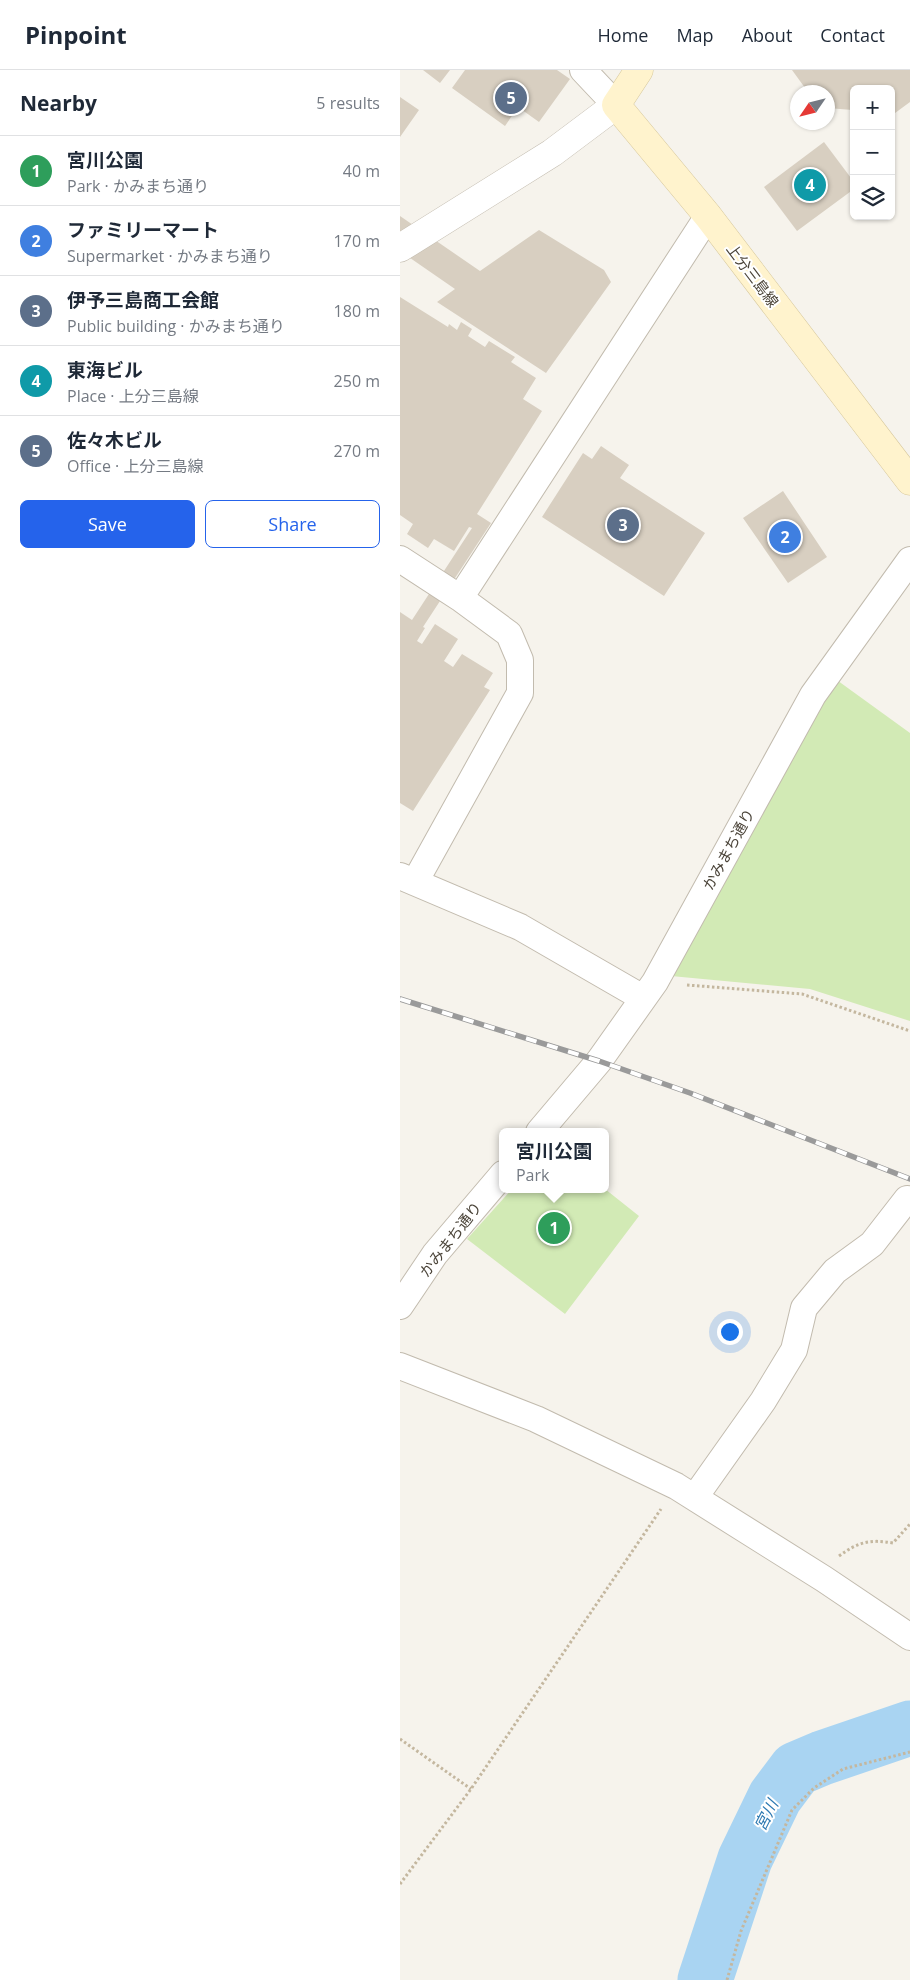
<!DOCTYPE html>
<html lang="en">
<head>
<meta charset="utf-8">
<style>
  :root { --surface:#fff; --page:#f2f2f3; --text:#1f2937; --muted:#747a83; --line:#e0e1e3; --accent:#2563eb }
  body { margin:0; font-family:"Open Sans","Noto Sans JP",sans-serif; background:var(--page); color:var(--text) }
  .controls { position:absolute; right:15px; top:15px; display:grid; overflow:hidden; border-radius:8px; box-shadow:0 1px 4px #0004 }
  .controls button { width:45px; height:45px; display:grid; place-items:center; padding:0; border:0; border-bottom:1px solid var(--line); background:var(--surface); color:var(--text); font:25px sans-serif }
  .compass { position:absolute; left:390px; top:15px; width:45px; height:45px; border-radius:50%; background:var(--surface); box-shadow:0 1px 4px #0004; rotate:235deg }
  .you { position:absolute; left:329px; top:1261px; width:18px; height:18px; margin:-12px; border:4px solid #fff; border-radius:50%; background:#1a73e8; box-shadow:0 0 0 8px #1a73e833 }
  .badge { display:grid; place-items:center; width:32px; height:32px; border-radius:50%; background:var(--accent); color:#fff; font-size:16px; font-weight:700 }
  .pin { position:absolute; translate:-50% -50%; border:2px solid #fff; box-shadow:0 1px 5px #0006 }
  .popup { position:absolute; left:99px; top:1058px; width:110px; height:65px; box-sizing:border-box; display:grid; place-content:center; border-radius:8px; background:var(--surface); filter:drop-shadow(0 1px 4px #0005); font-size:16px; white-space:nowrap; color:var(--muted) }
  .popup b { font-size:19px; color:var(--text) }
  .popup::after { content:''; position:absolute; left:50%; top:100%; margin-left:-10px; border:10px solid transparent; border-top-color:var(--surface) }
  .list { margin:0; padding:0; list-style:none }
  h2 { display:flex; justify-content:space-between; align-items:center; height:65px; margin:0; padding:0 20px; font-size:21px }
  h2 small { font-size:16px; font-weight:400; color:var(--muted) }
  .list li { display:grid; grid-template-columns:32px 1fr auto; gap:15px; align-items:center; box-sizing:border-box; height:70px; padding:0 20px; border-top:1px solid var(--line) }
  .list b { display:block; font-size:19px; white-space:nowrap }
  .list p { margin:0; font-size:16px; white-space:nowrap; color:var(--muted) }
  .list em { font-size:16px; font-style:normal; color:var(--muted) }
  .actions { display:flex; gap:10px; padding:15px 20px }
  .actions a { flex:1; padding:11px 0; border:1px solid var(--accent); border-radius:8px; text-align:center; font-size:18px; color:var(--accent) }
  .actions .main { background:var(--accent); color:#fff }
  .icon { flex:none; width:28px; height:28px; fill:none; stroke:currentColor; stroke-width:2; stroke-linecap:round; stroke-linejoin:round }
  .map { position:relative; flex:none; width:510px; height:1910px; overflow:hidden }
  header { display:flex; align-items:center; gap:30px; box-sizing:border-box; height:70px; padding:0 25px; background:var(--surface); border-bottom:1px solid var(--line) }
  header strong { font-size:24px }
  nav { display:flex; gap:28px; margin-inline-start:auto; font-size:18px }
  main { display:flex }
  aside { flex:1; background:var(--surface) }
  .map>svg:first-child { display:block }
  .green { fill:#d2eab5 }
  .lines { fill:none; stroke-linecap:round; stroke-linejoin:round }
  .river { stroke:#a9d4f2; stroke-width:55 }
  .building { fill:#d8cfc1 }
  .minor-casing { stroke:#c2bbae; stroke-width:28 }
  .tertiary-casing { stroke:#c2bbae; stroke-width:29 }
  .secondary-casing { stroke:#d6c79b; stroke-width:29 }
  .path { stroke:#c4b79f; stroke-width:3; stroke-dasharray:2.5 2.5; stroke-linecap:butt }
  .minor { stroke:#fff; stroke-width:26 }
  .tertiary { stroke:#fff; stroke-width:28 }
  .secondary { stroke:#fff3cd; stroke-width:28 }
  .rail-casing { stroke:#9a9a9a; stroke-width:5.5 }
  .rail { stroke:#fff; stroke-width:4; stroke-dasharray:11; stroke-linecap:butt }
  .labels { text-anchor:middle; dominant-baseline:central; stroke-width:4; stroke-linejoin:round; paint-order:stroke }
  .street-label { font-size:15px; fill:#4b4439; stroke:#fff }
  .water-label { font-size:16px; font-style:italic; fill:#2e7ab2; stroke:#fff }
</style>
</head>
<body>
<header>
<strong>Pinpoint</strong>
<nav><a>Home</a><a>Map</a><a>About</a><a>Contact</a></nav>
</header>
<main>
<aside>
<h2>Nearby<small>5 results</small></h2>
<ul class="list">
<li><span class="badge" style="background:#2e9e5b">1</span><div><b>宮川公園</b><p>Park · かみまち通り</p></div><em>40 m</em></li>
<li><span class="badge" style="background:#3f7fe0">2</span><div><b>ファミリーマート</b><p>Supermarket · かみまち通り</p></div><em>170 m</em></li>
<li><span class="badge" style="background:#5c6f8a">3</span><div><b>伊予三島商工会館</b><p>Public building · かみまち通り</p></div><em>180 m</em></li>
<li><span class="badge" style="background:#0f9aa8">4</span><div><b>東海ビル</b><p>Place · 上分三島線</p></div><em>250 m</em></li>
<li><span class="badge" style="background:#5c6f8a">5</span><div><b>佐々木ビル</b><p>Office · 上分三島線</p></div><em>270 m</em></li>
</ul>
<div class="actions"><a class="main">Save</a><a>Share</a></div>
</aside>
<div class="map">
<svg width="510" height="1910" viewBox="0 0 510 1910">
  <rect width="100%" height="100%" fill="#f6f3ec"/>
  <!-- green -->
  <path class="green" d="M434,608L510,663V951L410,919L271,906Z
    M112,1119H205L239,1146L165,1244L67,1169Z"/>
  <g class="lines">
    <!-- river -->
    <path class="river" d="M305,1910L345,1789L375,1727L396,1699L422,1688L510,1658"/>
  </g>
  <!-- building -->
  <path class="building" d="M23,0H50L40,13Z
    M65,0H157L170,9L139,52L118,37L105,56L52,18Z
    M392,0H510V32L491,46V19H454V43L452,40L428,38V22H408Z
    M0,27L19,40L0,67Z
    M424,72L454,112V119L397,161L364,117Z
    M0,146L80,201L139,160L204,200L211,212L146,303L37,232L55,219L0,181Z
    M0,227L48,257L49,254L57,260L61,252L72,259L68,266L85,277L89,271L115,287L111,292L136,308L123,329L142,341L77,444L91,453L23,557L25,558L17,571L22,574L35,554L58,569L44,591L53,597L62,584L93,603L84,617L90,620L13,741L0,733V542L12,550L72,458L69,457L54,481L34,469L28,478L7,464L13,454L0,445Z
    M201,376L229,395L220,408L305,463L264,526L142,447L183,383L192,389Z
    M383,421L427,487L388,513L343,448Z"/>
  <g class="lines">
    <!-- minor casing -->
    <g class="minor-casing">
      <path id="minor" d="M183,0L216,35
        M0,489L60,528L109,564L120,590V623L15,812
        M60,528L308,146
        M0,806L120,857L243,928
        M139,1062L199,991L255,912L413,625L510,490
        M0,1236L35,1184L103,1104
        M0,1296L136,1349L276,1416L424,1509L510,1567
        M295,1427L363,1331L394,1280L404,1238L435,1201L472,1174L507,1129L510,1131"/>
    </g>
    <!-- tertiary casing -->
    <g class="tertiary-casing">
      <path id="tertiary" d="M0,178L152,83L216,35"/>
    </g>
    <!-- secondary casing -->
    <g class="secondary-casing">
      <path id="secondary" d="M239,0L216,35L308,146L510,411"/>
    </g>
    <!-- path -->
    <path class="path" d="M287,915L402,924L510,961
      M439,1486C458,1472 470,1469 493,1473L510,1454
      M0,1669L71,1719
      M0,1814L71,1719L261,1439
      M327,1910L341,1861L392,1740L414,1718L443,1699L510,1682"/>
    <!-- minor -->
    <use href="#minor" class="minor"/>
    <!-- tertiary -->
    <use href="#tertiary" class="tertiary"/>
    <!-- secondary -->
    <use href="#secondary" class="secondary"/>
    <!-- rail casing -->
    <g class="rail-casing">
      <path id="rail" d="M0,929L199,991L290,1023L510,1109"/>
    </g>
    <!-- rail -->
    <use href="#rail" class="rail"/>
  </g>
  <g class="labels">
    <!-- street labels -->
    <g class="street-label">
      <text transform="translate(353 205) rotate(53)">上分三島線</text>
      <text transform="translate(328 779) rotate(-61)">かみまち通り</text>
      <text transform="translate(50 1169) rotate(-52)">かみまち通り</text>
    </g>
    <!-- water labels -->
    <g class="water-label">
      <text transform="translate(366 1745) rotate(-63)">宮川</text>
    </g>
  </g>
</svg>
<div class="controls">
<button>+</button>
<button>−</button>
<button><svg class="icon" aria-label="layers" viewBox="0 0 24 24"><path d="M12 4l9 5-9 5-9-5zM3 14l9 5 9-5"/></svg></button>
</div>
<svg class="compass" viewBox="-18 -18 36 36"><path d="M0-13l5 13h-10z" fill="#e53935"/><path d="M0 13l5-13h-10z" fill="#747a83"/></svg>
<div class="you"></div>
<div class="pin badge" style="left:154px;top:1158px;background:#2e9e5b">1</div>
<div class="popup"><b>宮川公園</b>Park</div>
<div class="pin badge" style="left:385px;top:467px;background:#3f7fe0">2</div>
<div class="pin badge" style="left:223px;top:455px;background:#5c6f8a">3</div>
<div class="pin badge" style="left:410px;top:115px;background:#0f9aa8">4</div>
<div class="pin badge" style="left:111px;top:28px;background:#5c6f8a">5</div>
</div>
</main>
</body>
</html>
